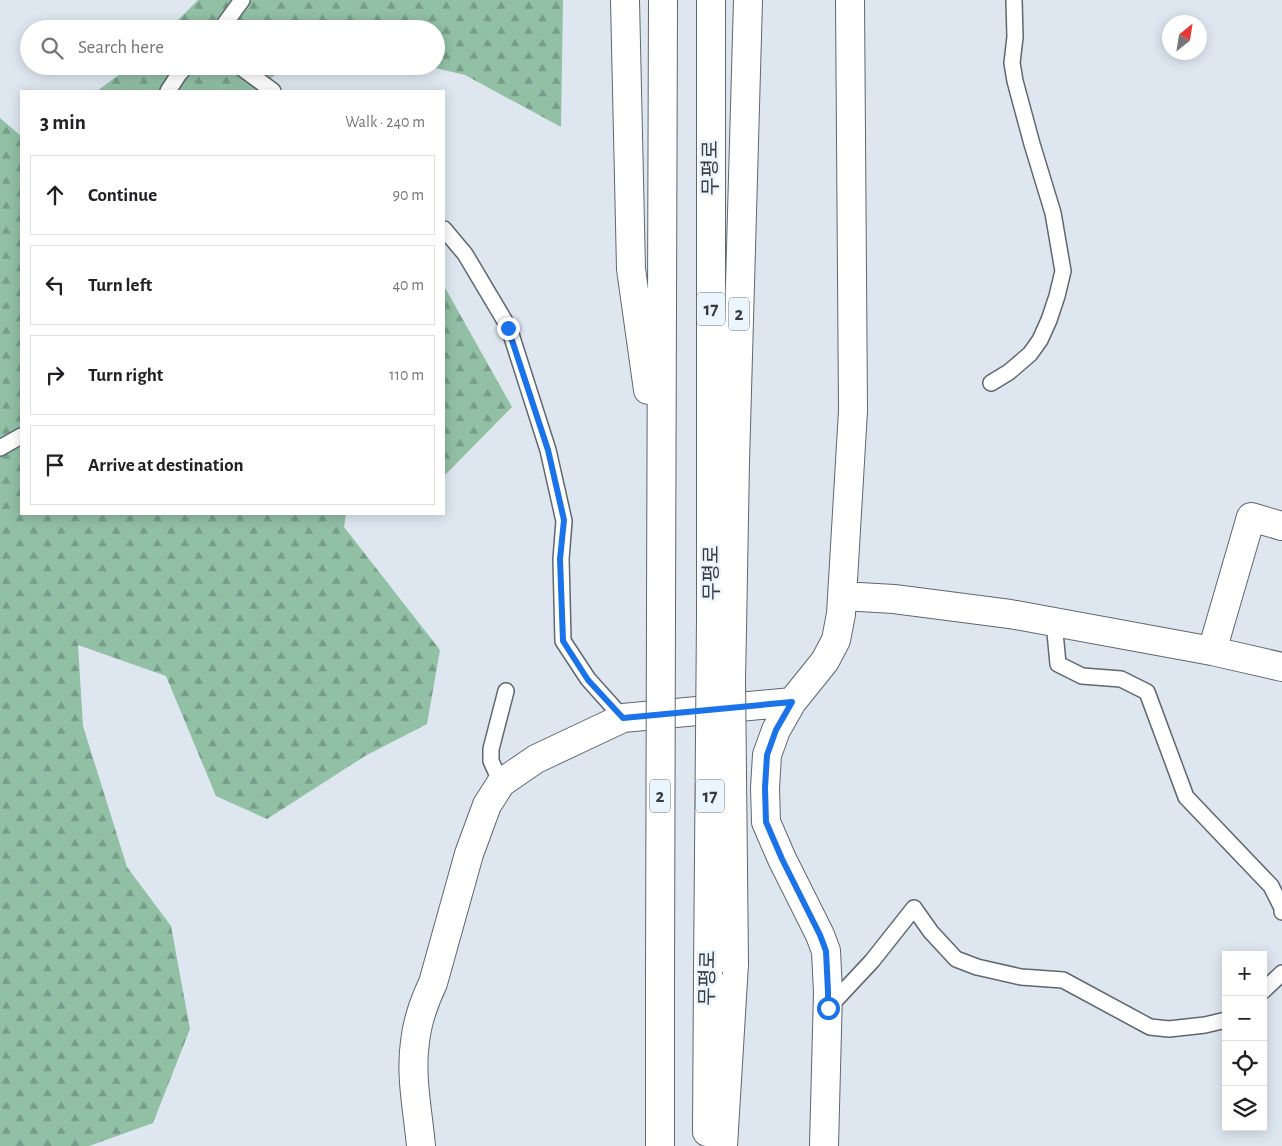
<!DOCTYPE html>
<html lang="en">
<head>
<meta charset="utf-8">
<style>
  :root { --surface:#fff; --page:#f6f6f6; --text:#202124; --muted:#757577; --line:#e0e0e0 }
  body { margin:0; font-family:"Alegreya Sans","Noto Sans KR",sans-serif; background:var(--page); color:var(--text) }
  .controls { position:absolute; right:15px; bottom:15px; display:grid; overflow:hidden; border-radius:0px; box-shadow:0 2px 12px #0003 }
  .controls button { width:45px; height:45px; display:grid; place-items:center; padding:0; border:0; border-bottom:1px solid var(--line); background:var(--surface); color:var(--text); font:25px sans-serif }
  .compass { position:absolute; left:1162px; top:15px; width:45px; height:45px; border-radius:50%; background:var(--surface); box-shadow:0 2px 12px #0003; rotate:30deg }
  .stop { position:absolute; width:15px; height:15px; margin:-11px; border:4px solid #1a73e8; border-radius:50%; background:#fff }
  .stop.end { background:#1a73e8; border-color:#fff; box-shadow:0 1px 5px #0008 }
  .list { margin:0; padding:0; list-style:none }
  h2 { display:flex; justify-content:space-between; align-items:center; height:65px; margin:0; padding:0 20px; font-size:21px }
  h2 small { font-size:16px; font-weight:400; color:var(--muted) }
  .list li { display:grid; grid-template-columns:32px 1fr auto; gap:15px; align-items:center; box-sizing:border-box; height:80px; margin:0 10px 10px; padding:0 10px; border:1px solid var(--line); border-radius:0px }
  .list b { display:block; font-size:19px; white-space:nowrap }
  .list em { font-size:16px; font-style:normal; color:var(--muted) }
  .icon { flex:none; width:28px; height:28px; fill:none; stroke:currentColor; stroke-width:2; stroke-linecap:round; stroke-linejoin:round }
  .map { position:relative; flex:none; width:1282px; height:1146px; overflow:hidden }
  .search { position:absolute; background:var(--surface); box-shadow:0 2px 12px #0003; left:20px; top:20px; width:425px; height:55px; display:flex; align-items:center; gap:12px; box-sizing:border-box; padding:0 18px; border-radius:28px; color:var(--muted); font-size:19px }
  .panel { position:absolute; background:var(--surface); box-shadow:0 2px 12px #0003; left:20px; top:90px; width:425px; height:425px; border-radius:0px }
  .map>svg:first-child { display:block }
  .forest { fill:url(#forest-firs) }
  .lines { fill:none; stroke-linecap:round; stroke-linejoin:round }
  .service-casing { stroke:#5f676f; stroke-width:18 }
  .minor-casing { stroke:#5f676f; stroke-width:30 }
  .trunk-casing { stroke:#5f676f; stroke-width:30 }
  .service { stroke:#fff; stroke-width:15 }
  .minor { stroke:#fff; stroke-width:28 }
  .trunk { stroke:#fff; stroke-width:28 }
  .trunk-bridge-casing { stroke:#5f676f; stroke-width:30; stroke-linecap:butt }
  .trunk-bridge { stroke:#fff; stroke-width:28 }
  .route { stroke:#1a73e8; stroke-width:6 }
  .labels { text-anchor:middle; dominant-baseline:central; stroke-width:5; stroke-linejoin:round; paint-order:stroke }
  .shield { fill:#ebf5fd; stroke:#6e7479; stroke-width:1 }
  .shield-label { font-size:19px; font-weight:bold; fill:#383c40 }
  .street-label { font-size:20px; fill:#383c40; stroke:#ebf5fd }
</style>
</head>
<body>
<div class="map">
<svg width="1282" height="1146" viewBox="0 0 1282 1146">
  <defs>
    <pattern id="forest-firs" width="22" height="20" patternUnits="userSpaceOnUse" patternTransform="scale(1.25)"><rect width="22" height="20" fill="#91c0a5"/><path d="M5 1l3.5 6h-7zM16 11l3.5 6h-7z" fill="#779d88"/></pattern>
  </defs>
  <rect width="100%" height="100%" fill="#dee7f0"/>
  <!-- forest -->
  <path class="forest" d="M198,0H563L561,127L465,75L427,66H436V29H169Z
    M131,66H288L258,87L262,91H97Z
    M0,118L21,136V514H346L344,527L440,650L427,724L365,756L267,819L216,796L166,676L78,645L83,726L127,867L171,926L190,1029L153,1123L89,1146H0Z
    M444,286L512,407L446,474H444Z"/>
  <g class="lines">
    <!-- service casing -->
    <g class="service-casing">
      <path id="service" d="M221,29L242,0
        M239,66L273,91
        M168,91L179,74L186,66
        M444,229L465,254L509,328L548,450L564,521L561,559L563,641L588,679L623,718
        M991,383L1009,372L1030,354L1040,340L1049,320L1057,296L1063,271L1053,213L1032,144L1015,81L1012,63L1015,37L1014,0
        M0,448L21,436
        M1054,622L1058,664L1082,676L1121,679L1147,692L1186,797L1271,886L1282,908V912
        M501,783L491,761V749L506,691
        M1263,991L1282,973
        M829,1007L872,961L914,908L931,932L956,959L977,967L1021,977L1063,980L1150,1027L1169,1029L1205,1025L1226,1020"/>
    </g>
    <!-- minor casing -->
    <g class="minor-casing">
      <path id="minor" d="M842,596L894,599L1010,614L1212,651L1282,667
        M1212,651L1251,517L1282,526
        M421,1146C418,1112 410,1076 415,1042C417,1022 424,1002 433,983L469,854L487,805L501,783L536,759L623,718L792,702
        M824,1146L828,992L826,951L820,935L782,859L766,822L765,788L767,755L776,730L792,702L825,661L836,640L841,614L853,411L850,0"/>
    </g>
    <!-- trunk casing -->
    <g class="trunk-casing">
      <path id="trunk" d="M625,0L631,269L648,390
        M711,0V618
        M661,611L663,0
        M732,629L735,462L748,0
        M707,1132L708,974
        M660,1146V981
        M723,1146L734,964"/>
    </g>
    <!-- service -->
    <use href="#service" class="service"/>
    <!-- minor -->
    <use href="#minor" class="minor"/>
    <!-- trunk -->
    <use href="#trunk" class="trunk"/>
    <!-- trunk-bridge casing -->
    <g class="trunk-bridge-casing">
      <path id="trunk-bridge" d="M732,629L731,679L734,964
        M708,974L711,618
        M660,981L661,611"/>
    </g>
    <!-- trunk-bridge -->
    <use href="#trunk-bridge" class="trunk-bridge"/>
  </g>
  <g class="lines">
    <!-- route -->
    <path class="route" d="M508,328L548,450L564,520L560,559L563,641L588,680L623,718L792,702L776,730L767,755L765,788L766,822L782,859L820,935L826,951L828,992V1008"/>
  </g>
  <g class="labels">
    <!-- shield labels -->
    <g class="shield">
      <rect x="697" y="292.5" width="28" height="33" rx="4"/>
      <rect x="729" y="297.5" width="20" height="33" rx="4"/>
      <rect x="650" y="779.5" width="20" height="33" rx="4"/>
      <rect x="696" y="779.5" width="28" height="33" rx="4"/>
    </g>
    <g class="shield-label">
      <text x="711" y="309">17</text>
      <text x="739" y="314">2</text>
      <text x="660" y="796">2</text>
      <text x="710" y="796">17</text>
    </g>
    <!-- street labels -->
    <g class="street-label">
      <text transform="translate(711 168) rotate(-90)">무평로</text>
      <text transform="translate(712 573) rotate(-90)">무평로</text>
      <text transform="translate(708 978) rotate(-89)">무평로</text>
    </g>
  </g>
</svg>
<div class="controls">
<button>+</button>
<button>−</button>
<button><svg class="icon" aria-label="locate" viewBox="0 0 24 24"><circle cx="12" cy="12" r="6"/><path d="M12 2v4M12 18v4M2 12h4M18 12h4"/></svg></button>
<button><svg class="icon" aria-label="layers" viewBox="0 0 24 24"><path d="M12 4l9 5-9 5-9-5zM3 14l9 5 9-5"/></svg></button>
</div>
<svg class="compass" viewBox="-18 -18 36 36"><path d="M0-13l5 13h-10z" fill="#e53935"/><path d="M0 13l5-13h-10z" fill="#757577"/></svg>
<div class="stop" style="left:828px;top:1008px"></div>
<div class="stop end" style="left:508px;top:328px"></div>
<div class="search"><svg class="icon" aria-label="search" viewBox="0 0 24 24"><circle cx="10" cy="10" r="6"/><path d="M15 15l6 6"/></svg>Search here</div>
<section class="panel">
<h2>3 min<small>Walk · 240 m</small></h2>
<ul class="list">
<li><svg class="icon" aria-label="ahead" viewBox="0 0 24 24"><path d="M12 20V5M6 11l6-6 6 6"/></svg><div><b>Continue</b></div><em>90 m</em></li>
<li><svg class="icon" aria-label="left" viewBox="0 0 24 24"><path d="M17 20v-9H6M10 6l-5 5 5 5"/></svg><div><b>Turn left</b></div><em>40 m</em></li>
<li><svg class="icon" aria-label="right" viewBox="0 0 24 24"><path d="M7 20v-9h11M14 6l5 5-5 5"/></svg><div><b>Turn right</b></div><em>110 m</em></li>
<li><svg class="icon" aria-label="arrive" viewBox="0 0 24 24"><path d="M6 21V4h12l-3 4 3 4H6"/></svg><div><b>Arrive at destination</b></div></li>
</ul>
</section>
</div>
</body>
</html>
